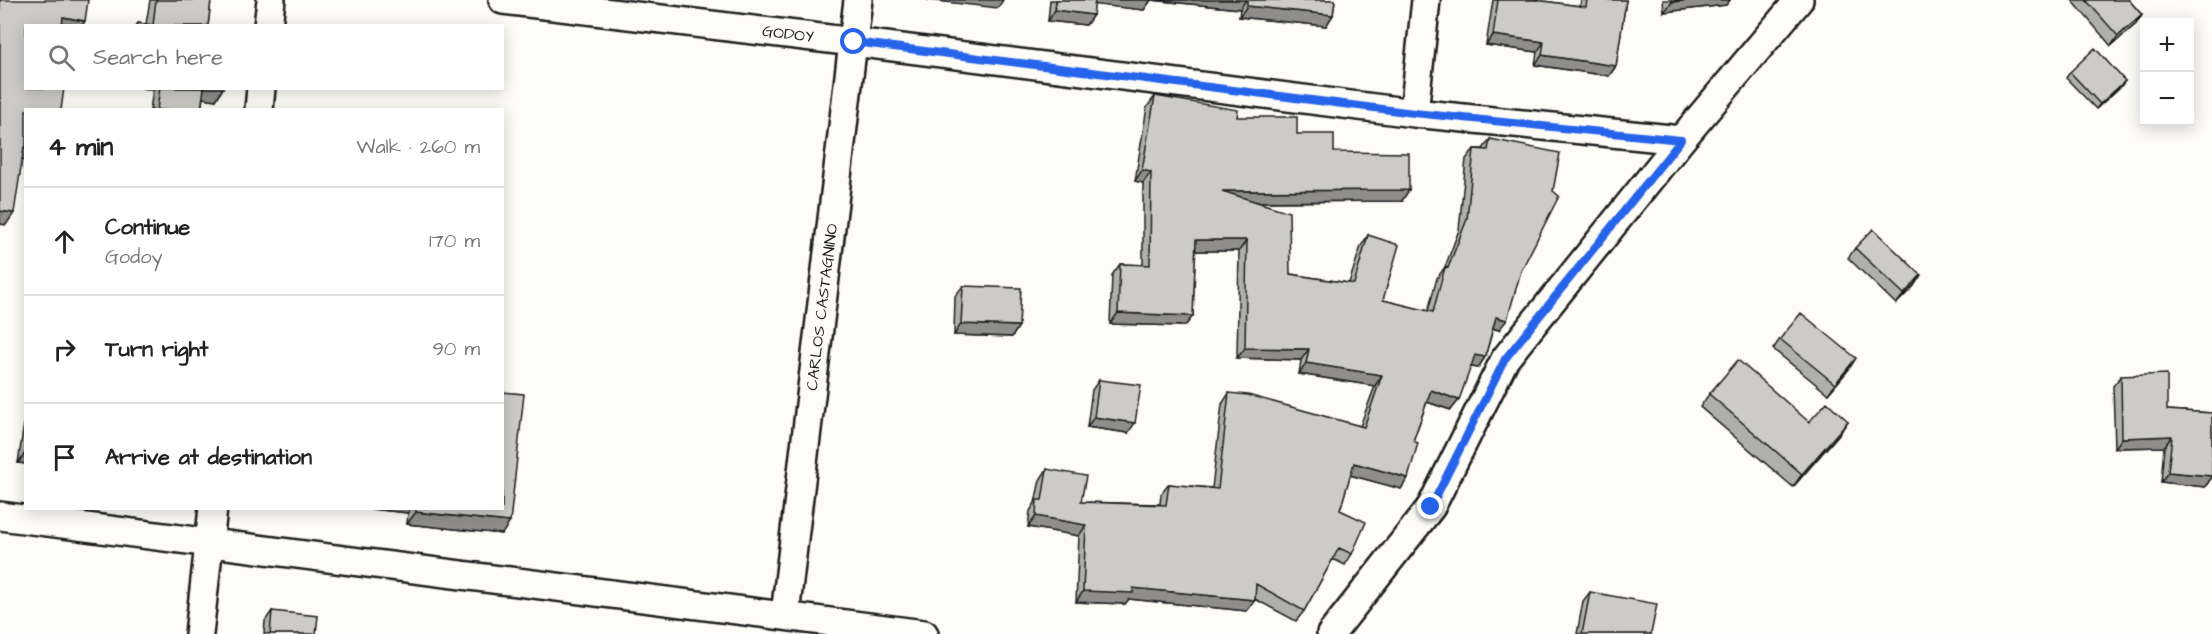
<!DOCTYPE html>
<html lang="en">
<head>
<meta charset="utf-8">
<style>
  :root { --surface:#fff; --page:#f6f6f6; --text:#222; --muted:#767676; --line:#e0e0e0 }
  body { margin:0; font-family:"Architects Daughter",sans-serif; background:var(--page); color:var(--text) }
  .controls { position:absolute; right:18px; top:18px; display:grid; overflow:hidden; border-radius:0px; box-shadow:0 3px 15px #0003 }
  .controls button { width:54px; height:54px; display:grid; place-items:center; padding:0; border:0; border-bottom:2px solid var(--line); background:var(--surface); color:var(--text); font:30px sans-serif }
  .stop { position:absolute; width:18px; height:18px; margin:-14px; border:4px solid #2563eb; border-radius:50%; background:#fff }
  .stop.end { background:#2563eb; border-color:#fff; box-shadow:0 2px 6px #0008 }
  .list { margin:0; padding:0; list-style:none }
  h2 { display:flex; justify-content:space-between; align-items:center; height:78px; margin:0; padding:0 24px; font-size:26px }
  h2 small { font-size:20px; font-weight:400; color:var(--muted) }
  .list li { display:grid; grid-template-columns:39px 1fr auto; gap:18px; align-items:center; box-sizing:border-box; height:108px; padding:0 24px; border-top:2px solid var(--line) }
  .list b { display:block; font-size:22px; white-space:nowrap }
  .list p { margin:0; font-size:20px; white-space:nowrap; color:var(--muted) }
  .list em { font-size:20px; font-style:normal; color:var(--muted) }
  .icon { flex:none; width:33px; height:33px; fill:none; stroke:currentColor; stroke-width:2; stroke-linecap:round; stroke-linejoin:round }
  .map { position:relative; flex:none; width:2212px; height:634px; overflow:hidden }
  .search { position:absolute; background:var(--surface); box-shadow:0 3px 15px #0003; left:24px; top:24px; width:480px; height:66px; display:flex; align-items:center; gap:15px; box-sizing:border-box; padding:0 21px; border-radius:0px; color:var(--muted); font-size:22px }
  .panel { position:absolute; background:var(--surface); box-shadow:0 3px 15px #0003; left:24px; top:108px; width:480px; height:402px; border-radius:0px }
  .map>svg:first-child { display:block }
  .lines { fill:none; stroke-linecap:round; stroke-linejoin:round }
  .minor-casing { stroke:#1c1c1c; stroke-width:32 }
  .minor { stroke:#fdfcf7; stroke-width:27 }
  .wall { fill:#afafac; stroke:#1c1c1c; stroke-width:1.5 }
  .shaded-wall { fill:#8f8e8c; stroke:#1c1c1c; stroke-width:1.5 }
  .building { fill:#cccbc8; stroke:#1c1c1c; stroke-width:1.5 }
  .route { stroke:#2563eb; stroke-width:8 }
  .labels { text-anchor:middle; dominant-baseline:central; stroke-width:5; stroke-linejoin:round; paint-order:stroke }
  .street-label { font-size:16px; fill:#1c1c1c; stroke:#fdfcf7 }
</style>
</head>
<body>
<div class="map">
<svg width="2212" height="634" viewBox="0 0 2212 634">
  <rect width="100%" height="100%" fill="#fdfcf7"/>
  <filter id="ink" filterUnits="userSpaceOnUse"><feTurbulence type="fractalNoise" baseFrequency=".0167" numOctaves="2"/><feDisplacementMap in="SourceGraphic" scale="12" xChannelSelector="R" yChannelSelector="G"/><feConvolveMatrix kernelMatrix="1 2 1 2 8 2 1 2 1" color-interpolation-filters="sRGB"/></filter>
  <g filter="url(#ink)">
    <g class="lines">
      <!-- minor casing -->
      <g class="minor-casing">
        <path id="minor" d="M503,0L854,42L1414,113L1681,140
          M268,26L271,0
          M259,110L261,88
          M1414,113L1426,0
          M0,516L924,634
          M785,615L858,0
          M199,634L213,508
          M1331,634L1431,507L1505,359L1681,140L1799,0"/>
      </g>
      <!-- minor -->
      <use href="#minor" class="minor"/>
    </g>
    <!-- wall -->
    <path class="wall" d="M150,0H211L208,26H136L138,23L146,24Z
      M1050,0H1335L1333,15L1326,26L1239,17L1240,9L1151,0L1144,10L1094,4L1093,15L1086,25L1048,21Z
      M1493,0H1536L1580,6L1581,0H1626L1616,66L1609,76L1535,65L1537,52L1486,45Z
      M1663,0H1730L1726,5L1664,12Z
      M2072,0H2129L2142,15L2136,24L2111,46Z
      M2070,72L2125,81L2121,86L2096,109L2066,78Z
      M141,88H223L216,100L203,98L201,110H150L153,90Z
      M1155,96L1297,134L1334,152L1402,201L1257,202L1290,274L1349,283L1361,246L1368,235L1383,300L1428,311L1437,278L1445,267L1459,230L1466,159L1474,149H1483L1490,139L1521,271L1499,330L1493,329L1485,357L1478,368L1470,367L1451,410L1427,402L1413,441L1408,478L1401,489L1350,475L1340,510L1352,554L1345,565L1333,559L1304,611L1296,621L1255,599L1247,611L1129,599L1125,604L1076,602L1079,536L1028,527L1030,511L1035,503L1040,480L1047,469L1081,502L1160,504L1161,494L1169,484L1212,488L1222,404L1229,393L1360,426L1375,386L1299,374L1301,360L1237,358L1239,251H1195L1193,316L1185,326L1110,324L1112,275L1120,264L1143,265V183L1135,181L1147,107Z
      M1855,248L1914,286L1896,304L1848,258Z
      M963,286L1019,326L1012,337L954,335L955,296Z
      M1780,339L1849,369L1828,394L1773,349Z
      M2121,376L2167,410L2212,413V477L2205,487L2161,482L2164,447L2115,448L2113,386Z
      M1099,380L1128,433L1087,427L1092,390Z
      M1709,394L1809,422L1848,421L1839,434L1793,487L1700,407Z
      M26,411V464L18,463Z
      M362,508H502V534L407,524L408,513Z
      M1590,592L1651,634H1577L1583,601Z
      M272,611L316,634H264L265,621Z"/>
    <!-- shaded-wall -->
    <path class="shaded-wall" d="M927,0H1003L998,8Z
      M1091,0H1246L1240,9L1151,0L1144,10L1088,4Z
      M1689,0H1730L1726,5L1664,12L1672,2Z
      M1247,6L1333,15L1326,26L1239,17Z
      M1055,10L1093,15L1086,25L1048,21Z
      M2142,15L2136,24L2111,46L2118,36Z
      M63,17L85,21L82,26H57Z
      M1493,35L1544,42L1537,52L1486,45Z
      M1542,55L1616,66L1609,76L1535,65Z
      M2125,81L2121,86L2096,109L2100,104Z
      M202,88H223L216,100L196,97Z
      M24,147H26V161L15,159Z
      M1142,170L1151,172L1143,183L1135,181Z
      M1409,190L1402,201L1214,202L1222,191Z
      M0,211L14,213L6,225L0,224Z
      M1196,240H1247L1239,251H1188Z
      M1921,275L1914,286L1896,304L1904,294Z
      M1118,313L1193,316L1185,326L1110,324Z
      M1496,317L1507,320L1499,330L1488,327Z
      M961,324L1019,326L1012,337L954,335Z
      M1245,348L1309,349L1301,360L1237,358Z
      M1475,355L1485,357L1478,368L1467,366Z
      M1856,358L1849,369L1828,394L1835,384Z
      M1306,363L1382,375L1375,386L1299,374Z
      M1431,390L1459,400L1451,410L1424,401Z
      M1094,417L1135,423L1128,433L1087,427Z
      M1848,421L1839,434L1793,487L1802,474Z
      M2172,436L2164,447L2115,448L2122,438Z
      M25,453L26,464L18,463Z
      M1354,463L1408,478L1401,489L1346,474Z
      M2168,472L2212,476V477L2205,487L2161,482Z
      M362,508H411L408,513Z
      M416,512L510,522L502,534L407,524Z
      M1036,516L1086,525L1079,536L1028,527Z
      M1133,588L1255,600L1247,611L1129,599L1125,604L1076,602L1083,591Z"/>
    <!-- building -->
    <path class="building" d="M0,0H88L85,21L63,17L62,26H26V88H64L61,110H26V147H24L14,213L0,211Z
      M156,0H211L208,26H137L138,23L153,25Z
      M1056,0H1095L1093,15L1055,10Z
      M1247,0H1335L1333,15L1247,6Z
      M1498,0H1536L1586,7L1587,0H1626L1616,66L1542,55L1544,42L1493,35Z
      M1671,0H1689L1672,2Z
      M2086,0H2129L2142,15L2118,36Z
      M2095,48L2125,81L2100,104L2070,72Z
      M160,88H204L201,110H157Z
      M1155,96L1238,110L1237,117H1297V134H1334V152L1409,153V190L1222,191L1289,212L1290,274L1354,284L1368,235L1399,245L1383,300L1433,312L1445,267L1448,268L1467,219L1474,149L1488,150L1490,139L1560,153L1553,191L1559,196L1521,271L1507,320L1496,317L1485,357L1475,355L1459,400L1431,390L1413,441L1418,443L1408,478L1354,463L1340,510L1366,522L1352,554L1339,548L1304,611L1256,584L1255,600L1133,588V593L1083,591L1086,525L1036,516L1037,500H1042L1047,469L1086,476L1081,502L1166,505L1169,484L1218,489L1229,393L1248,395L1364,427L1382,375L1306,363L1309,349L1245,348L1247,240H1196L1193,316L1118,313L1120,264L1150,265L1151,172L1142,170Z
      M1873,229L1921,275L1904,294L1855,248Z
      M963,286L1021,288L1019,326L961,324Z
      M1801,313L1856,358L1835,384L1780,339Z
      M1738,360L1809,422L1827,402L1848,421L1802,474L1709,394Z
      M2167,374V410L2212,413V476L2168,472L2172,436L2122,438L2121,376Z
      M1099,380L1141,385L1135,423L1094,417Z
      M502,392L524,394L510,522L416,512V508H502Z
      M1590,592L1657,604L1651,634H1582Z
      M272,611L318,616L316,634H270Z"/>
  </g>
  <g class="lines" filter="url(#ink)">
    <!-- route -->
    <path class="route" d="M854,42L1414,113L1681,140L1505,359L1431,507"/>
  </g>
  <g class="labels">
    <!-- street labels -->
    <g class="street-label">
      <text transform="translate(788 34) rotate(7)">GODOY</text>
      <text transform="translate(822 307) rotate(-83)">CARLOS CASTAGNINO</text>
    </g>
  </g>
</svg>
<div class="controls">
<button>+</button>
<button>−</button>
</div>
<div class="stop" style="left:854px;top:42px"></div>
<div class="stop end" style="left:1431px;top:507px"></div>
<div class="search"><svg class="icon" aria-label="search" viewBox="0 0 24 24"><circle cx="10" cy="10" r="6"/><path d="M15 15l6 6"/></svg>Search here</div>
<section class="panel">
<h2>4 min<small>Walk · 260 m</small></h2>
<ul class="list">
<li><svg class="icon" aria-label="ahead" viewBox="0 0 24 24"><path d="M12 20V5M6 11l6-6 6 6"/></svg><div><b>Continue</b><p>Godoy</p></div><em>170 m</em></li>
<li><svg class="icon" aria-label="right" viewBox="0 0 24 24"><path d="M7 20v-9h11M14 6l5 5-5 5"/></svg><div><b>Turn right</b></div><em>90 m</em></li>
<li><svg class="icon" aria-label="arrive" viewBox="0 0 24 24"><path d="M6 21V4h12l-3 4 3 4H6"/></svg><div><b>Arrive at destination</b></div></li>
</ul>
</section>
</div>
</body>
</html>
